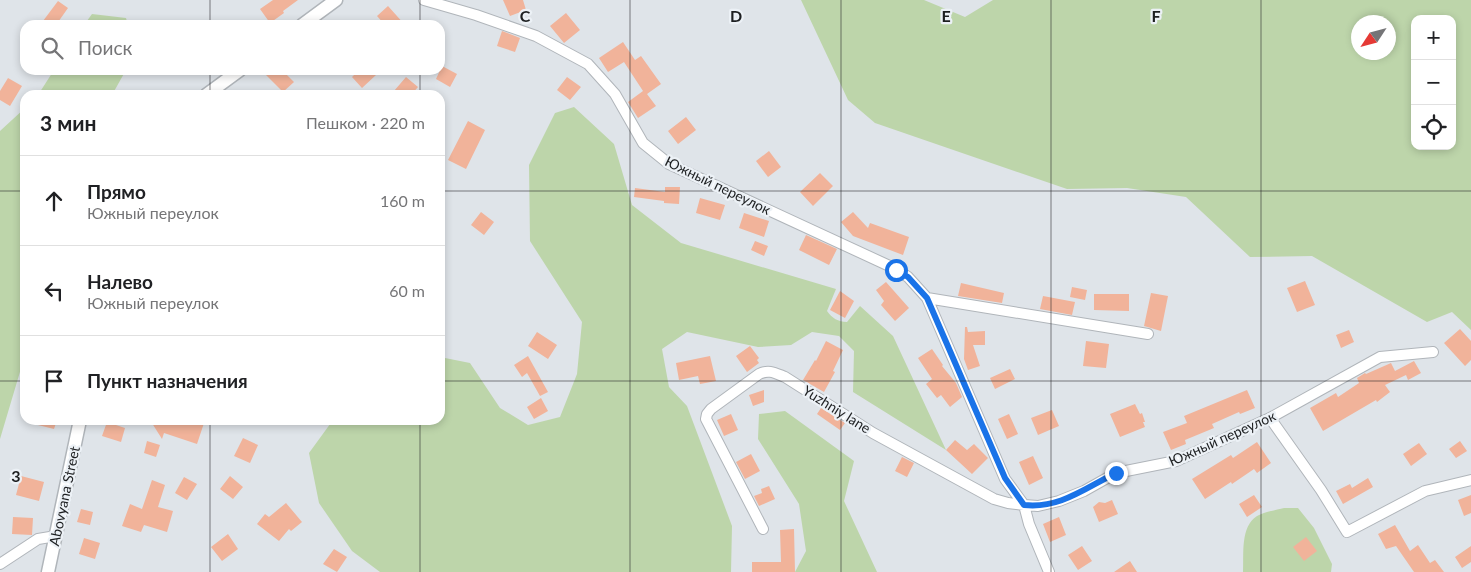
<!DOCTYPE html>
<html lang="ru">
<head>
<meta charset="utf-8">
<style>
  :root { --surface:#fff; --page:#f2f2f2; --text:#202124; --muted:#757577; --line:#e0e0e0 }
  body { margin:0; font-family:Lato,sans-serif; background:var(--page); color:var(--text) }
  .controls { position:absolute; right:15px; top:15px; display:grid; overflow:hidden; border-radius:10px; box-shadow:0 2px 8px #0003 }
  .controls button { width:45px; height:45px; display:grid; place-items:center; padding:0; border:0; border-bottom:1px solid var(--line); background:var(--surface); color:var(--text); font:25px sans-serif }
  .compass { position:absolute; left:1351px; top:15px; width:45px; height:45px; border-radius:50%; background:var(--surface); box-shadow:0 2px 8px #0003; rotate:234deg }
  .stop { position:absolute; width:15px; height:15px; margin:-11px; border:4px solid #1a73e8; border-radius:50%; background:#fff }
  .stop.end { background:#1a73e8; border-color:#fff; box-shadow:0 1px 5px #0008 }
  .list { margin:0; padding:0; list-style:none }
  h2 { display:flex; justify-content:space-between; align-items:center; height:65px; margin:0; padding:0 20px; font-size:21px }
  h2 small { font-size:16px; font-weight:400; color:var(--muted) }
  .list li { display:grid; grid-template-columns:32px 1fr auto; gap:15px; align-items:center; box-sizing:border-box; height:90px; padding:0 20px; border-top:1px solid var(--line) }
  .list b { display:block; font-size:19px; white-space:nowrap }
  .list p { margin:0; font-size:16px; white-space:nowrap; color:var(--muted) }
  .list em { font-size:16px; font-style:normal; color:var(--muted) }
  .icon { flex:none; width:28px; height:28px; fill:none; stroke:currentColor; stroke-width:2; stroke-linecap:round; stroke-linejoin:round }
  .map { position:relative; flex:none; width:1471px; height:572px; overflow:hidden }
  .search { position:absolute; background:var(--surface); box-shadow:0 2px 8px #0003; left:20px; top:20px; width:425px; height:55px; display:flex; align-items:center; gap:12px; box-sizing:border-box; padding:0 18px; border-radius:15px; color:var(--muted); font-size:19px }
  .panel { position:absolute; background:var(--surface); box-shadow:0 2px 8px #0003; left:20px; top:90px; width:425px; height:335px; border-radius:15px }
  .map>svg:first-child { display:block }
  .green { fill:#bdd5aa; fill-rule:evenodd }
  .building { fill:#f1b39a }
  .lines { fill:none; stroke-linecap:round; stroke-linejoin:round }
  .minor-casing { stroke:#b0b5ba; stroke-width:12 }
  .tertiary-casing { stroke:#b0b5ba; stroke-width:15 }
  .minor { stroke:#fff; stroke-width:10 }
  .tertiary { stroke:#fff; stroke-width:12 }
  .route { stroke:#1a73e8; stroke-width:6 }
  .grid { fill:none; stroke:#1d1f21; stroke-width:1; stroke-opacity:0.55 }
  .labels { text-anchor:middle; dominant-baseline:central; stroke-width:4.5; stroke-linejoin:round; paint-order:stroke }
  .street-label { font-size:14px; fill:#1d1f21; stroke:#ecf1f6 }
  .grid-label { font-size:16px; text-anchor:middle; font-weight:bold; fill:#1d1f21; stroke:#ecf1f6; stroke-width:4.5; stroke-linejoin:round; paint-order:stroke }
</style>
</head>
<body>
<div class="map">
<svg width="1471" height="572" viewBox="0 0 1471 572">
  <rect width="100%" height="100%" fill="#dfe4e9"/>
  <!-- green -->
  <path class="green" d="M801,0H924L965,17L993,0H1471V330L1452,312L1427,322L1312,256L1250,257L1186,197L1127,188L1067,189L875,123L848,100ZM1415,19H1452V146H1415ZM1358,22H1388V52H1358Z
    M92,14L126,18L128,25H84Z
    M54,70H126L112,95H38Z
    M574,107L614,144L632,205L681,243L836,289L827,311C832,318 838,322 847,322L860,306L893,336L946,450L853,392L854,351L839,336L812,332L791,345L758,347L687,332L662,349L669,387L687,406L732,526L731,572H380L352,551L319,503L309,453L333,420H440V357L470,363L500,408L528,425L560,417L577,374L582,322L530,241L529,165L555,113Z
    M25,108V355L0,439V131Z
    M785,411L854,461L844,501L877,572H795L806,551L799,504L758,439L759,414Z
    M1284,508H1298L1314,528L1332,564L1331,572H1243C1244,554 1240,527 1257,516C1264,512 1276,510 1284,508Z"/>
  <!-- building -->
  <path class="building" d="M273,0H298L283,11L284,13L270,23L260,9Z
    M503,0H523L526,10L510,16Z
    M58,1L68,8L56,25H40Z
    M388,6L405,25H385L377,16Z
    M566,13L580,30L564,43L550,26Z
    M502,31L520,38L515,52L497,46Z
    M623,42L635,60L641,56L661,84L647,94L656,106L638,118L628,102L643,91L624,62L608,72L599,58Z
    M442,66L457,74L450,87L436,79Z
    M261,70H282L294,82L283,92Z
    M359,70H371L376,75L362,88L352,77Z
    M406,77L418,87L411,95H399L394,91Z
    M567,77L581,87L570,100L557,90Z
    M8,78L22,86L10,106L0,100V91Z
    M686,117L696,130L678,144L668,131Z
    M468,121L485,130L466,169L448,160Z
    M769,151L781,167L768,177L756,161Z
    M820,173L833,186L813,206L800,192Z
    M665,187H680L679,204L664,203V201L634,197L635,188L665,192Z
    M700,198L725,205L720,220L696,213Z
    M481,212L494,222L484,235L471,225Z
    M853,212L868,228L870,223L909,237L903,255L853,236L841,222Z
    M744,213L769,221L764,237L739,228Z
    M806,235L837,249L829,265L799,250Z
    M755,241L768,246L764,256L751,250Z
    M1305,281L1315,305L1297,312L1287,288Z
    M886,282L909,308L895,321L881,305L884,301L876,290Z
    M961,283L1004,293L1002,303L958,296Z
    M1072,287L1087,290L1085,300L1070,297Z
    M840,291L854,301L845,318L830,310Z
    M1151,293L1168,296L1161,331L1144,326Z
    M1094,294H1129V311L1094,310Z
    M1043,296L1075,302L1072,315L1040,309Z
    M965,327H967L968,332L985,331V345H973L980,366L968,370L964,359Z
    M1460,329L1471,341V360L1465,366L1444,343Z
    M1349,330L1354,342L1341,348L1336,335Z
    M537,332L557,345L548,359L528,346Z
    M826,341L843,350L833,371L835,372L824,392L803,380L815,360L816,361Z
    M1086,341L1109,344L1106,368L1083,366Z
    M750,346L759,358L757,360L759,363L747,372L736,356Z
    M932,349L943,365L942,366L956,383L962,397L950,407L941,395L937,398L926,384L932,379L918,358Z
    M528,356L548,392L540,396L527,373L522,377L514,365Z
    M710,356L716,381L700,384L698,376L679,380L676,363Z
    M1414,361L1421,373L1408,380L1406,375L1385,385L1390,392L1377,402L1376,400L1323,431L1310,408L1336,393L1338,397L1359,383L1357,378L1365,373L1366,374L1391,363L1395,371Z
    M1010,369L1015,379L995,389L990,378Z
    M764,390V402L753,406L749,395Z
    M1247,390L1255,408L1240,414L1239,412L1212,424L1214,428L1185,440L1186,444L1171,450L1163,432L1187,423L1184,416Z
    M541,398L548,411L534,419L527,407Z
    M1135,404L1140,414L1142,413L1145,422H1143L1145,427L1120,437L1110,414Z
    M821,408L845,423L840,430L817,414Z
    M1052,410L1059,426L1038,435L1031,418Z
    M731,414L738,430L724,436L717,420Z
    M1009,414L1018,434L1007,439L998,419Z
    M30,420H57L54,429L30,423Z
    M150,420H205L197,444L164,433L162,439Z
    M107,422L125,428L121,442L102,436Z
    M243,438L258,445L250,463L234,456Z
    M955,440L967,450L974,444L988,458L972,474L946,450Z
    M147,441L160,445L156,457L144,453Z
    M1460,441L1467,451L1456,458L1449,449Z
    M1257,442L1271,463L1257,473L1254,469L1232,484L1231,482L1205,499L1192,479L1231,455L1233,458Z
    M1419,443L1427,454L1411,466L1403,454Z
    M751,454L760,471L745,479L736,462Z
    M1033,456L1043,478L1029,485L1019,462Z
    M902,457L914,463L907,477L895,471Z
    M21,476L44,482L39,501L16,495Z
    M230,476L243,487L233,499L220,489Z
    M184,477L197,484L187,500L175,493Z
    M1368,478L1373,487L1343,504L1336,491L1350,484L1352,488Z
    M152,480L165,485L158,507L173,511L167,532L144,525L141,532L122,526L130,504L142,509Z
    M769,486L775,499L759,506L754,496L762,493L761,489Z
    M1254,495L1262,507L1247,517L1239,504Z
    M1471,495V513L1464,516L1458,500Z
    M1112,500L1118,514L1099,522L1093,507L1099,502L1105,503Z
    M286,503L302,522L291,531L289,529L279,541L257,524L265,514L269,517Z
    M81,509L93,512L90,525L77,522Z
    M13,517L33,518L32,535L12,534Z
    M1059,517L1066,535L1050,542L1043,524Z
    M1395,525L1410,551L1418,545L1430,563L1435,560L1444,572H1414L1396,546L1386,549L1378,534Z
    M794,529L795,572H752V562H781L780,530Z
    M228,534L238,549L222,561L211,547Z
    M1306,537L1317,551L1304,561L1293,547Z
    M84,538L100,543L95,559L79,554Z
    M1082,546L1092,561L1078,570L1068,555Z
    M1471,546V562L1462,568L1455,557Z
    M334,549L347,557L337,572L323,564Z
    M1130,561L1137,572H1114Z"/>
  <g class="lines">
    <!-- minor casing -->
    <g class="minor-casing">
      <path id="minor" d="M424,0L476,15L536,36L588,64L615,94L643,143L669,164L896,269L908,277L927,298L1005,479L1024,505L1038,506L1059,501L1084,491L1116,473L1176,461L1270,418L1380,357L1433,352
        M927,298L1148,334
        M1270,418L1321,490L1347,532L1425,491L1471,480
        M763,529L706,419L707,414L711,409L759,374C769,369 775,373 785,377L873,433L994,499L1008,503L1024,505L1029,524L1049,572
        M0,564L38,539L56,536"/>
    </g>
    <!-- tertiary casing -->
    <g class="tertiary-casing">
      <path id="tertiary" d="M302,25L336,0
        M206,95L240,70
        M48,572L80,420"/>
    </g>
    <!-- minor -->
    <use href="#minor" class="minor"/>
    <!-- tertiary -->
    <use href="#tertiary" class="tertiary"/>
  </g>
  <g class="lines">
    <!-- route -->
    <path class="route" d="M896,270L908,277L927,298L1005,478L1024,505C1060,509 1085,488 1116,473"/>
  </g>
  <!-- grid -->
  <path class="grid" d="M210,0V25M420,0V25M630,0V572M841,0V572M1051,0V572M1261,0V572M210,70V95M420,70V95M0,191H25M440,191H1471M0,381H25M440,381H1471M210,420V572M420,420V572"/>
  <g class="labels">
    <!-- street labels -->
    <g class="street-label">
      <text transform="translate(718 185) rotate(26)">Южный переулок</text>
      <text transform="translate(837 409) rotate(32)">Yuzhniy lane</text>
      <text transform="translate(1222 438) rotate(-24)">Южный переулок</text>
      <text transform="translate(64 496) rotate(-78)">Abovyana Street</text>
    </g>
  </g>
  <g class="grid-label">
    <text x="525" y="22">C</text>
    <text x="736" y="22">D</text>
    <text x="946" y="22">E</text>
    <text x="1156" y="22">F</text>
    <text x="16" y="482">3</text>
  </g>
</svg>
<div class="controls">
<button>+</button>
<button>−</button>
<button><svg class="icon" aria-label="locate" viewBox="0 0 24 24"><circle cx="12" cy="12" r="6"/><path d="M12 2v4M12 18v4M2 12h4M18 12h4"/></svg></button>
</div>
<svg class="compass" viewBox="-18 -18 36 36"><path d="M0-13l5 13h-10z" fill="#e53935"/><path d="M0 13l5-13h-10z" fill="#757577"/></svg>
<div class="stop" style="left:896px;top:270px"></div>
<div class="stop end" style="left:1116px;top:473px"></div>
<div class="search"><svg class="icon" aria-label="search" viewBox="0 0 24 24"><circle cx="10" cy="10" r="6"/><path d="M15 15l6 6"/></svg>Поиск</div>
<section class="panel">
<h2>3 мин<small>Пешком · 220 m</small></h2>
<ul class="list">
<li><svg class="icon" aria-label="ahead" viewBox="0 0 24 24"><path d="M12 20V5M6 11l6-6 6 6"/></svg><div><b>Прямо</b><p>Южный переулок</p></div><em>160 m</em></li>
<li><svg class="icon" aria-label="left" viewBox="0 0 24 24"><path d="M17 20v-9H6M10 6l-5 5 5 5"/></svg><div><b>Налево</b><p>Южный переулок</p></div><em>60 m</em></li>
<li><svg class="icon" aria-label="arrive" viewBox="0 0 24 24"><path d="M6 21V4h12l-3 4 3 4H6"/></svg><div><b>Пункт назначения</b></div></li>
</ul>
</section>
</div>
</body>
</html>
